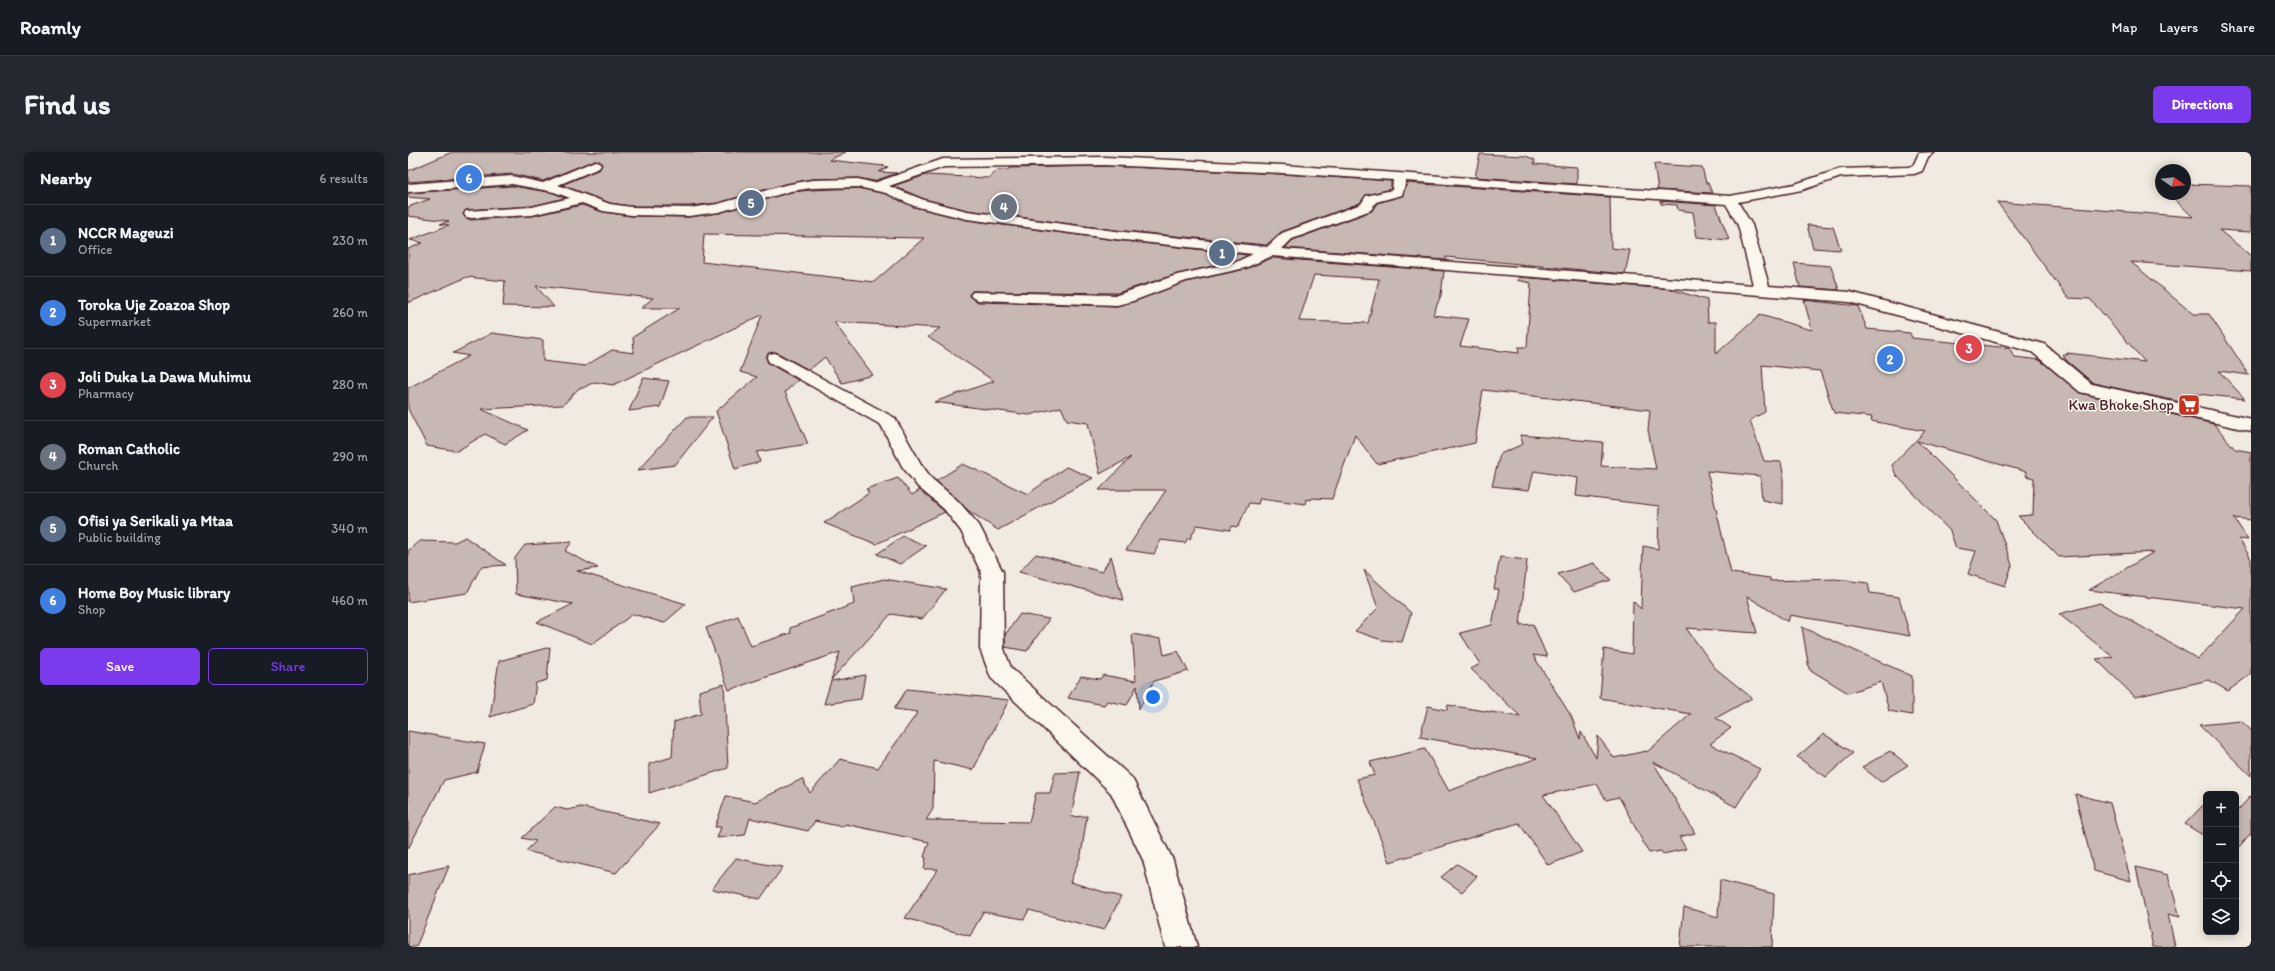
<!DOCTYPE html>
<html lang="en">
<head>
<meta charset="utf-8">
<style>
  :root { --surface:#171b24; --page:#242831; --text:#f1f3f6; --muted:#9ea1a6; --line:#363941; --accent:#7c3aed }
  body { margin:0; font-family:Itim,sans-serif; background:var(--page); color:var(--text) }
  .controls { position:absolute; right:12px; bottom:12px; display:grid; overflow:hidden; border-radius:6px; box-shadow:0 2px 10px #0003 }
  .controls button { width:36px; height:36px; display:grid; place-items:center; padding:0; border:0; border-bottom:1px solid var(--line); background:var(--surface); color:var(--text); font:20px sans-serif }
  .compass { position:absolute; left:1747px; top:12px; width:36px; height:36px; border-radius:50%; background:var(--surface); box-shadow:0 2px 10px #0003; rotate:104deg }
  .you { position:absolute; left:745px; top:545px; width:14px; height:14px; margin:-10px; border:3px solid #fff; border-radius:50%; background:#1a73e8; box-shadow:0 0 0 6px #1a73e833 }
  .badge { display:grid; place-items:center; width:26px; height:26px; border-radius:50%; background:var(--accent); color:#fff; font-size:13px; font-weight:700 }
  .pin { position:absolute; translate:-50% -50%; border:2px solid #fff; box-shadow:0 1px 4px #0006 }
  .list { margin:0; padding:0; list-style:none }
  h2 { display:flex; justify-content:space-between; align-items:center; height:52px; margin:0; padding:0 16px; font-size:17px }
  h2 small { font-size:13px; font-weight:400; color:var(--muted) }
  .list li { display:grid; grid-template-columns:26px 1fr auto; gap:12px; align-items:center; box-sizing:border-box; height:72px; padding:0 16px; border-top:1px solid var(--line) }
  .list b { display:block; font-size:15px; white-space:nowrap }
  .list p { margin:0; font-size:13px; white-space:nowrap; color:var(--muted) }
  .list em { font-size:13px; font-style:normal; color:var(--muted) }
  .actions { display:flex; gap:8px; padding:12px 16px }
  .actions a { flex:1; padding:9px 0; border:1px solid var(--accent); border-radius:6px; text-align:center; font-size:14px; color:var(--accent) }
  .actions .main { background:var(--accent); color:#fff }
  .icon { flex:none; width:22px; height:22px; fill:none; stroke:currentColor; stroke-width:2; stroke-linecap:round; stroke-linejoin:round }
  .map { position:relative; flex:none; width:1843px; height:795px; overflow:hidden; border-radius:6px }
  header { display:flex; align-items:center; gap:24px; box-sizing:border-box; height:56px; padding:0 20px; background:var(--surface); border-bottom:1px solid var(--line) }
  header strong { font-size:19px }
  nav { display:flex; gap:22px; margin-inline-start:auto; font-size:14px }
  .intro { display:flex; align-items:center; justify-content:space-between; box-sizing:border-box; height:96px; padding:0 24px }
  h1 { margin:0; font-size:28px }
  .button { padding:10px 18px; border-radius:6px; background:var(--accent); color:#fff; font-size:14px; font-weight:700 }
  main { display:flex; gap:24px; padding:0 24px }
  aside { flex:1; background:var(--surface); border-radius:6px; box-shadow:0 2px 10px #0003 }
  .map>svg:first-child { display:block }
  .building { fill:#c8b8b3; stroke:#4a1f2b; fill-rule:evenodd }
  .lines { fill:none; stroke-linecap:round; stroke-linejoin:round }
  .minor-casing { stroke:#4a1f2b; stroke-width:3 }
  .minor { fill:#fbf7ec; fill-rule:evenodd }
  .labels { text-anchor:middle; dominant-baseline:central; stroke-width:3; stroke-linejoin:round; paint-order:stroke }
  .poi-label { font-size:15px; fill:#4a1f2b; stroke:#fbf7ec; text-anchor:end }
</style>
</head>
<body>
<header>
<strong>Roamly</strong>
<nav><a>Map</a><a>Layers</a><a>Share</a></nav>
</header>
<div class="intro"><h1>Find us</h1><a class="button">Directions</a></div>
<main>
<aside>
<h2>Nearby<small>6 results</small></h2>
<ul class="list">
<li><span class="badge" style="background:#5c6f8a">1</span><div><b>NCCR Mageuzi</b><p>Office</p></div><em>230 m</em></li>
<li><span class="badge" style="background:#3f7fe0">2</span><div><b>Toroka Uje Zoazoa Shop</b><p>Supermarket</p></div><em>260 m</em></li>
<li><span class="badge" style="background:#e0444e">3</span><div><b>Joli Duka La Dawa Muhimu</b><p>Pharmacy</p></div><em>280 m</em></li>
<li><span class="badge" style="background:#6b7280">4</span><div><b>Roman Catholic</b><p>Church</p></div><em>290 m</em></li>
<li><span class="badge" style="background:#5c6f8a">5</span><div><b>Ofisi ya Serikali ya Mtaa</b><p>Public building</p></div><em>340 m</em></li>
<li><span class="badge" style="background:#3f7fe0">6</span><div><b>Home Boy Music library</b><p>Shop</p></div><em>460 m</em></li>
</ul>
<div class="actions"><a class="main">Save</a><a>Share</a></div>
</aside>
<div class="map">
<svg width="1843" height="795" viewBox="0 0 1843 795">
  <rect width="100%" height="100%" fill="#f0eae0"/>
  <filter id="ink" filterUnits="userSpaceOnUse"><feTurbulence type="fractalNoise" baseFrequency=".025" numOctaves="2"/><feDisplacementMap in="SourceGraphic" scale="8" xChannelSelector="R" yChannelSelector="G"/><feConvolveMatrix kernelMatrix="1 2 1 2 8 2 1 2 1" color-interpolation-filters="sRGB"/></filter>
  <g filter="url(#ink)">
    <!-- building -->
    <path class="building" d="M44,0H438L421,8L476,14H475L480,15L471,20L489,21L466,29L450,26L404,27L377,32L310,51L281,54H223L202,51L154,33L192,17L194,12L187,8L135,29L104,22L0,30V19Z
      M1072,2L1118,4L1127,8L1126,12L1169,15V32L1067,25Z
      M1246,12L1294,15L1298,31H1300L1304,41L1250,38Z
      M697,14L874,22L983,29V37L958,43L952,51L873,80L858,93L707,78L559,58L516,47L485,34L518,23L580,26L589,18H599L602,16Z
      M999,31L1202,45L1203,96L1222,98L1217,122L1038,105V108L877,96L885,88L964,59L969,51L994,44Z
      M1777,32L1843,34V80L1811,78L1843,104V119L1723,110L1785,162H1801L1841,223L1811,219L1837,247L1780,241L1791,254L1685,231L1658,208L1655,202L1660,203L1659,201L1737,210L1682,147L1660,146L1589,50L1785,65L1761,42H1777Z
      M104,34L146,41L157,46L124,54L58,58L55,63L58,66L63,68L124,64L174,53L195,60L223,64L281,65L311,61L383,40L404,38L450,36L478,42L506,55L559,68L707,88L840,103L828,109L769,122L709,141L564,139L561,144L570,150L709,154L778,130L838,117L864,106L1036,119L1033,143L1025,163L1061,167L1052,194L1111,201L1110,195H1119L1123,131L1109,128L1111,125L1262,137L1299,148L1300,170H1308V202L1352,163L1404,178L1396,148L1450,154L1459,177L1502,181L1504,186L1601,196L1607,205L1632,208L1672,241L1806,272L1827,297L1843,300V368L1826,366L1840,388L1831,387L1843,407V522L1820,539L1801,528L1727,545L1688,507L1705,505L1651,462L1692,451L1790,507L1837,457L1681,438L1746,400L1651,405L1610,364L1625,363L1626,326L1618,324L1619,320L1509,289L1588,368L1604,413L1597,434L1560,422L1568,399L1548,396L1542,379L1488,323L1484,313L1517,279L1463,269L1464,265L1426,261L1412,219L1354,213L1357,260L1342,268L1356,309L1373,310L1375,321V352L1354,348L1352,324L1299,319L1323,421L1362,426V429L1427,427L1460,431L1462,441L1491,445L1502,484L1382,463L1380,470L1339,444L1349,481L1278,476L1307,516L1344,546L1308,566L1323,576L1302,592L1352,617L1328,655L1245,610L1287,681L1271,685L1278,697L1255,702L1253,699L1241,701L1211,645L1198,648L1189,632L1135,643L1174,700L1140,713L1111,671L982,710L949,627L967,623L962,610L1017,597L1041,639L1129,606L1012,585L1020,554L1039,558L1040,553L1113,565L1063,517L1072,512L1052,481L1084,473L1091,437H1086L1092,405L1119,408L1112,473L1125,472L1139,505L1125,503L1163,564L1172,587L1173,580L1188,606L1190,584L1206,606L1238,599L1239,600L1283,562L1192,546L1196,497L1224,502L1225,449L1233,457L1235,394L1250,397L1251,354L1168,344L1170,326L1126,319L1121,338L1084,334L1092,302L1115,292L1112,283L1195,290L1193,314L1248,317L1240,278L1242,258L1075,238L1067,291L969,312L947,283L924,347L903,346L902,348L898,347L897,352L852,346L850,352L841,351L830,375L824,374L822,378L789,373L782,387L780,386L777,391L753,388L746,402L718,398L758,338H691L723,305L692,322L680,271L659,268L653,255L621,263L526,250L586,229L520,185L532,176L426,170L465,223L434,231L417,205L401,218L368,200L361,201L358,205L360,211L390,228L377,240L400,292L349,300L352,310L327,317L308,259L349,225L332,220L354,163L205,233L186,230L175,236H171L155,253L73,257L120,278L97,292L77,282L49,299L19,294L0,257V236L61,204L45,201L84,181L135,188V209L177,214L204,198L226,201L225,185L272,156H233L245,146L128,134L146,155L95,154L97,129L59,125L0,151V97L15,91L2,88L41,73L32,72L41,69L0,64V55L22,47L0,45V41ZM296,82L516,86L466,130L294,110ZM906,123L971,127L960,171L891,169Z
      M1252,49L1308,53L1321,88L1289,85L1285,60L1270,58L1269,53L1253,52Z
      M1399,73L1425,75L1433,98L1405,96Z
      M1386,111L1423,114L1431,138L1392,135Z
      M235,226L261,229L252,255L221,259Z
      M279,265H305L267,313L230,318Z
      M555,312L620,342L658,315L685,326L590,378L561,359L528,329Z
      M490,326L504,343L512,338L537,360L468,392L416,371L461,341L458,337Z
      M495,384L518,394L492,412L469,402Z
      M57,385L98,413L73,415L59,441L0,450V399L11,389L47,390Z
      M164,390L157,399L190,416L169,419L278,452L256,471L225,462L184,492L129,470L165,452L108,442L107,406L117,393Z
      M628,402L694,420L703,404L715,448L611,420Z
      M1186,411L1203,428L1166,440L1150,422Z
      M956,418L1003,461L994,490L974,488L947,479L970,456Z
      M476,427L538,437L514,467L483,462L423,528L432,500L321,538L298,476L330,464L343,494L383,481L382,476L446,452L444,435Z
      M612,462L641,467L619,499L597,495V483Z
      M1394,475L1504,524V563L1481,559L1473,530L1440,541L1401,517Z
      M724,482L753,487L756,503L770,499L780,519L746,529L731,557L729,534L719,553L699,549L696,553L660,546L673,524L692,527L695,523L728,529Z
      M142,495L139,528L128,531L125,552L82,565L91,509Z
      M457,523L453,547L416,552L423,529Z
      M316,532L320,616L241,641V612L264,605L266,570L293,562L291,539Z
      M499,537L601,548L565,618L526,609L525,657L518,668L621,670L628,641H642L647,621L672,620L663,665L679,664L673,703L662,730L713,745L696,778L621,758L616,767L575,760L562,784L497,766L530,717H516L518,706L516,705L521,690L437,672L435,675L407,669L400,679L342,666L337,683L309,686L313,675H307L318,644L347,650L394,627L402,641L432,607L470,616L510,560L486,557Z
      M1833,569L1843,578V624L1791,573Z
      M0,579L77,592L69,620L36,628L0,697Z
      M1416,582L1445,601L1418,625L1389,605Z
      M1482,599L1500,613L1473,630L1454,615Z
      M1667,642L1702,651L1723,729L1686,719Z
      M1843,644V681L1828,698V660Z
      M1798,650V685L1777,672Z
      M147,655L159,658L173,655L252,672L208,721L118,699L128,689L114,686Z
      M328,706L356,712L375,715L352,747L304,737Z
      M1049,712L1069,724L1054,740L1033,725Z
      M41,714L8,795H0V723Z
      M1728,715L1760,723L1772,765L1760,762L1767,795H1745Z
      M1312,728L1366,742L1364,795H1272L1276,755L1310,765Z"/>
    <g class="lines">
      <!-- minor casing -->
      <g class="minor-casing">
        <path id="minor" d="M1526,0L1520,5L1514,19L1506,22L1433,25L1394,38L1330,50L1344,73L1361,134L1442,140L1636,192L1684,232L1843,267V279L1672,240L1624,200L1441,150L864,104L837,116L778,129L725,149L709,153L570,148L565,146L562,143L565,140L709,143L769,123L828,110L845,102L707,87L559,67L506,54L478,41L450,35L404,36L383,39L311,60L281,64L223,63L195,59L174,51L124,63L63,66L58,65L56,62L58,59L124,55L162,46L146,40L104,32L0,40V32L104,24L135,31L187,9L191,10L193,13L191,16L150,33L202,52L223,55L281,56L310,52L377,33L404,28L450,27L466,31L535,7L697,5L874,13L1322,44L1387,32L1432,17L1500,15L1505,14L1511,1ZM697,13L874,21L985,28L984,38L958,44L953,52L874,81L859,95L707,79L559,59L516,48L481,34L536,15ZM998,29L1318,52L1330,73L1345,133L874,97L884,87L963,58L968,50L994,43Z
          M367,201L487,266L513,312L524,327L550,349L571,373L595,420L596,497L603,516L724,626L765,708L789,795H757L735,708L703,641L583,526L572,497L573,420L553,379L536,357L510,335L494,314L473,273L361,210L359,206L361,202Z"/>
      </g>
      <!-- minor -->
      <use href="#minor" class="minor"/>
    </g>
  </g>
  <!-- icons -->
  <defs>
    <g id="supermarket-square" transform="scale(1.15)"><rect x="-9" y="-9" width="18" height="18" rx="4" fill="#c8321e" stroke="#fbf7ec"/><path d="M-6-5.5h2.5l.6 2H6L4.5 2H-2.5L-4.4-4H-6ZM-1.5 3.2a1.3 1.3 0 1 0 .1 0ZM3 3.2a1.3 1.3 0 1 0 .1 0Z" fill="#fff"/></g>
  </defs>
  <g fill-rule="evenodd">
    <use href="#supermarket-square" x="1781" y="253"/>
  </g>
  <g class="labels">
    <!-- poi labels -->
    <g class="poi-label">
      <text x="1766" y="253">Kwa Bhoke Shop</text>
    </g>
  </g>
</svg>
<div class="controls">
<button>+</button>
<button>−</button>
<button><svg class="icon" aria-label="locate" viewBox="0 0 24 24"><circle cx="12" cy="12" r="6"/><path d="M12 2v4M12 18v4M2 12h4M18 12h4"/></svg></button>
<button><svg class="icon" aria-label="layers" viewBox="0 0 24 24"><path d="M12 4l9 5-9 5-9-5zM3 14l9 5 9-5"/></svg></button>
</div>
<svg class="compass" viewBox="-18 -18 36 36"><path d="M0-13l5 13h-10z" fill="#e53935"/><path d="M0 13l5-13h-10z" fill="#9ea1a6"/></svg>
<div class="you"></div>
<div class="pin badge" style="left:814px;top:101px;background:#5c6f8a">1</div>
<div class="pin badge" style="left:1482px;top:207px;background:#3f7fe0">2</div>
<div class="pin badge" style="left:1561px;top:196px;background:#e0444e">3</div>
<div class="pin badge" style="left:596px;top:55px;background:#6b7280">4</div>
<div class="pin badge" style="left:343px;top:51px;background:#5c6f8a">5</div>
<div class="pin badge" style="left:61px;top:26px;background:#3f7fe0">6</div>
</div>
</main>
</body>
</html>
